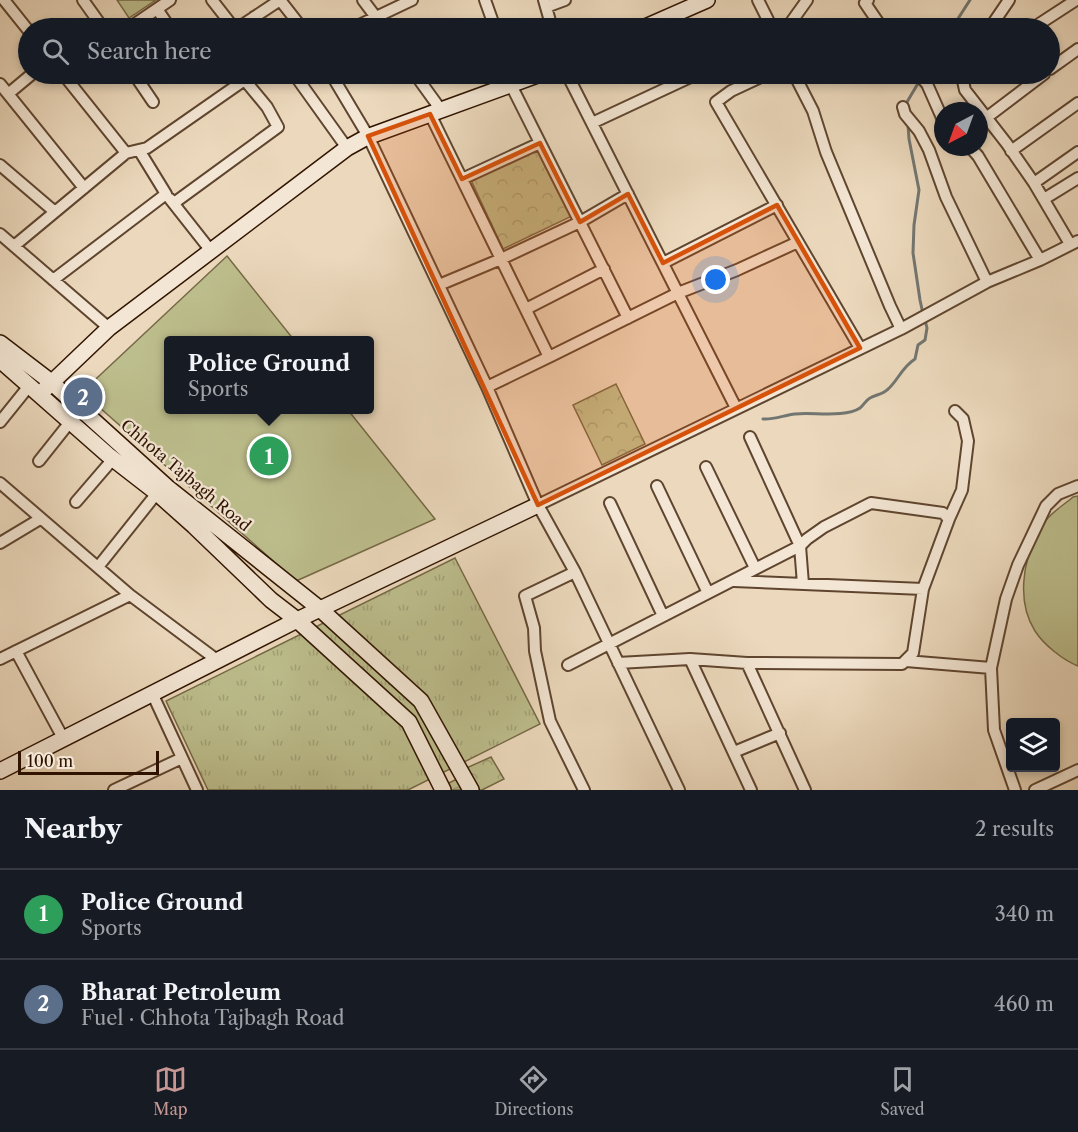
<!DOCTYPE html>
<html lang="en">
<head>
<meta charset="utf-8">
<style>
  :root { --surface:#171b24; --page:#242831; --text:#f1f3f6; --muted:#9ea1a6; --line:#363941; --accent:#c59692 }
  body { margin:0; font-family:"Libre Caslon Text",serif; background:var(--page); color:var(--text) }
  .controls { position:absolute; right:18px; bottom:18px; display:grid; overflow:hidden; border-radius:6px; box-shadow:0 3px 9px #0003 }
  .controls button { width:54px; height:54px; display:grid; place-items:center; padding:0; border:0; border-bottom:2px solid var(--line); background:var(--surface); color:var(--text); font:30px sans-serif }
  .compass { position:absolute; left:934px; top:102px; width:54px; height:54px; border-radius:50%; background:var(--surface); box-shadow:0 3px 9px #0003; rotate:221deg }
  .scale { position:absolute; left:18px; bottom:15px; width:141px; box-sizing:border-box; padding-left:6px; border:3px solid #301400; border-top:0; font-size:16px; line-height:21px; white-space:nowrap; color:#301400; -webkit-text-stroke:4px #f3e6d4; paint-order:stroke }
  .you { position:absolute; left:716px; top:280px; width:21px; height:21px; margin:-15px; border:4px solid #fff; border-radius:50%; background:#1a73e8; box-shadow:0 0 0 9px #1a73e833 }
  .badge { display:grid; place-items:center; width:39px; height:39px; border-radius:50%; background:var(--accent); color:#fff; font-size:20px; font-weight:700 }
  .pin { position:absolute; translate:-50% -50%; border:3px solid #fff; box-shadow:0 2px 6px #0006 }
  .popup { position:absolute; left:164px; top:336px; width:210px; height:78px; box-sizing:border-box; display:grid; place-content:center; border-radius:6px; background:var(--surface); filter:drop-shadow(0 2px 4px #0005); font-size:20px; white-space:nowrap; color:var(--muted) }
  .popup b { font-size:22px; color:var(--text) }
  .popup::after { content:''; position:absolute; left:50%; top:100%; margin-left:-12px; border:12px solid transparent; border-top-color:var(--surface) }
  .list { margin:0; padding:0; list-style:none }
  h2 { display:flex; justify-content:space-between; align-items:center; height:78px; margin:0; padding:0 24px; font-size:26px }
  h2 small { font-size:20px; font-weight:400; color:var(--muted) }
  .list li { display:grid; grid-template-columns:39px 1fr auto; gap:18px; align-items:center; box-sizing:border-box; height:90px; padding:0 24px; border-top:2px solid var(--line) }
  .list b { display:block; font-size:22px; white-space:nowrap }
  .list p { margin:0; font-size:20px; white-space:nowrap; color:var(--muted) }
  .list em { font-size:20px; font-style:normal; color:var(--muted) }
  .icon { flex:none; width:33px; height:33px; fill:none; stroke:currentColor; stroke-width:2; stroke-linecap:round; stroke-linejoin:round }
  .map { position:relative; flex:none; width:1078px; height:790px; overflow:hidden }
  .search { position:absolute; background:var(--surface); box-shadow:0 3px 9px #0003; left:18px; right:18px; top:18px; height:66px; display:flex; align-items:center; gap:15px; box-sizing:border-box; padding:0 21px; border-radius:33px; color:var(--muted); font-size:22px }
  .sheet { height:258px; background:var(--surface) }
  nav { display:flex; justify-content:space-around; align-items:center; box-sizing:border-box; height:84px; border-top:2px solid var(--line); background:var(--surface); font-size:16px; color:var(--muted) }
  nav a { display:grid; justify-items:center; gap:3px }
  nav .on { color:var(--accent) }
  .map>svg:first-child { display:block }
  .grass { fill:url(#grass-tufts); stroke:#766946; stroke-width:1.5 }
  .park { fill:url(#park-crowns); stroke:#766946; stroke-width:1.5 }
  .pitch { fill:#bdbe8d; stroke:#766946; stroke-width:1.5 }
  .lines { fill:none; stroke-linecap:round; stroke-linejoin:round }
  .stream { stroke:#727671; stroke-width:3 }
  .street-casing { stroke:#5f452f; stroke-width:14 }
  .secondary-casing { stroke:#301400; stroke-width:18 }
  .street { stroke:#f3e6d4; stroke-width:10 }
  .secondary { stroke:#f3e6d4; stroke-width:15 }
  .marked { fill:#d6520b; fill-opacity:0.2; stroke:#d6520b; stroke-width:4.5; stroke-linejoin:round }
  .labels { text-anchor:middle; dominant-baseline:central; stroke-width:4.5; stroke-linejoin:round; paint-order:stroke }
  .street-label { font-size:16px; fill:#301400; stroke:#f3e6d4 }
</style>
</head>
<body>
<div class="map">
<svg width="1078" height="790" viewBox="0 0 1078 790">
  <defs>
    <pattern id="grass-tufts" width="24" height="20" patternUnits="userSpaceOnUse" patternTransform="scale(1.5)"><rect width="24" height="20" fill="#bdbe8d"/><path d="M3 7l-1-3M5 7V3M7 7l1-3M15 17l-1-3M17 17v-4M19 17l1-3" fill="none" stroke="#a3a278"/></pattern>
    <pattern id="park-crowns" width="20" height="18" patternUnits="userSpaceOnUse" patternTransform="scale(1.5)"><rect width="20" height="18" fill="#bdbe8d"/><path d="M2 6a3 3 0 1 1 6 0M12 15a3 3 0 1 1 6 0" fill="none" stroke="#a3a278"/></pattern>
  </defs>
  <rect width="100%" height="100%" fill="#ecd9bd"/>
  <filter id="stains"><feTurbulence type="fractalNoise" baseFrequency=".00333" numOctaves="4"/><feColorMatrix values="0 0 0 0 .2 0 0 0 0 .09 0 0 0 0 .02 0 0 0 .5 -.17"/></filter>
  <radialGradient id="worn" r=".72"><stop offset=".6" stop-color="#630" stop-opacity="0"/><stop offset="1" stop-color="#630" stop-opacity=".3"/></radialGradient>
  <!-- grass -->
  <path class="grass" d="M117,0H156L129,18Z
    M455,558L540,724L408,790H208L166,701Z"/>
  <!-- park -->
  <path class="park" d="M537,150L572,216L503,249L471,180Z
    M616,384L645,444L602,465L573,405Z
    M491,757L504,779L482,790H435L463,776L462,770Z"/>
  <!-- pitch -->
  <path class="pitch" d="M227,256L294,340H168V410H348L435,519L296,581L82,392Z
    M1078,496V666C1063,660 1044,645 1035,631C1017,603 1022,562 1038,534C1041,529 1044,522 1048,518C1055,510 1065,504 1073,497Z"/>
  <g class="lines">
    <!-- stream -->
    <path class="stream" d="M952,28L970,0
      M907,106V102L920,80
      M908,125L909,139L919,190L914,225L913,253L920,300L923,314
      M763,419C773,420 785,415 795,414C813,412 845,418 860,408C864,405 866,400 870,398C875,395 883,394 887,390C898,381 901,368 915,359L918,345L925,340L927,328L925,320"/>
    <!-- street casing -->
    <g class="street-casing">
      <path id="street" d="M4,0L28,30
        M83,0L103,28
        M212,0L234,28
        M280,0L302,28
        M363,0L384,28
        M485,0L495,28
        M544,0L552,28
        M758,0L772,28
        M868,0L865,3L882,28
        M546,7L565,0
        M157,9L170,28
        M254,17L262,28
        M129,28L170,0
        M238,28L280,0
        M353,28L412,0
        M787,28L807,0
        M995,28L994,22L1009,0
        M1033,28L1076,0
        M1050,69L1078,49
        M63,74L126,153
        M134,74L153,102
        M294,74L347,148
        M331,74L368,136L487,387L538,505L575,572L679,790
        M415,74L441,110
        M508,74L511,85L628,318
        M567,74L736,408
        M767,74L731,91L716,102L860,348
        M794,74L813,111L826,152L890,306L901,329
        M918,74L927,84L943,120
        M967,74L963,81L965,90L1007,144L1034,183L1070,244
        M0,84L84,188
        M8,94L32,74
        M903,107L905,114L919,131L929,150L946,197L987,282
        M430,114L549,357L678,293L737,270L798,242
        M986,118L1044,74
        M592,123L697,74
        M970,147L978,156L1040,260
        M1011,151L1078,103
        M0,165L55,212
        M462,179L540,143
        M1034,183L1078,152
        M170,199L211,251
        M1044,199L1078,178
        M174,203L278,127L267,107L248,84L244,75
        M0,234L109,328
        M14,246L126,153L147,148L246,79
        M663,263L777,205
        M53,280L166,194L139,150
        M439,285L501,259L580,222L628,194
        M526,309L604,269
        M487,387L549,357
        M0,422L29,386
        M750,437L800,546L803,584
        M39,461L70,422
        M706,467L755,568
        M0,483L130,595L0,659
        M657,486L708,593
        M76,502L113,459
        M610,503L663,616
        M538,505L901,329L987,282L1040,260L1078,241
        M949,519L962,490L968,441L963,419L955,411
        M0,543L40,519
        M98,567L157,493
        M575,572L525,596L534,628L535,651L550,721L584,790
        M734,581L923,589
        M130,595L217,660
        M16,651L63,738
        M906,661L991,668L994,730L1015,790
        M618,663L690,659L751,790
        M747,663L805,790
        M568,665L800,546L807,539L824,527L871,503L943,513L949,519L923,589L913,653L902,664L747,663L690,659
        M991,668L1006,599L1018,565L1046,506L1058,494L1078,486
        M152,693L197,790
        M734,752L780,733
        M114,790L182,758
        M1035,790L1078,770"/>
    </g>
    <!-- secondary casing -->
    <g class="secondary-casing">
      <path id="secondary" d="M643,28L707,0
        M0,343L51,382L167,487L320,609L421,701L471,790
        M0,360L108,455L157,493L194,526L271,600L297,620L409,722L443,790
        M45,389L109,328L347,148L367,137L540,74
        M0,771L297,620L538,505"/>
    </g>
    <!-- street -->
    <use href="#street" class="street"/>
    <!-- secondary -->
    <use href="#secondary" class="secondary"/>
  </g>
  <!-- marked area -->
  <path class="marked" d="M430,114L462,179L540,143L580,222L628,194L663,263L777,205L860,348L538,505L368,136Z"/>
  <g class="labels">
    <!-- street labels -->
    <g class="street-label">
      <text transform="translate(186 475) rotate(40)">Chhota Tajbagh Road</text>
    </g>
  </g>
  <rect width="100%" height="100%" filter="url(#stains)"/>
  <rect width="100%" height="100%" fill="url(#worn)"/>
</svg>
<div class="controls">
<button><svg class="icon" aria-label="layers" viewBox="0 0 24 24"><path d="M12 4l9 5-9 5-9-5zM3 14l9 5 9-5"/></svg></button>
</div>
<svg class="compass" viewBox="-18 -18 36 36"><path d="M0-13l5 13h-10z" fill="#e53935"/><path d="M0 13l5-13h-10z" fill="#9ea1a6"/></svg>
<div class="scale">100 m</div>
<div class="you"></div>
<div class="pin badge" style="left:269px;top:456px;background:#2e9e5b">1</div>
<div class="popup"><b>Police Ground</b>Sports</div>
<div class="pin badge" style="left:83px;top:397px;background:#5c6f8a">2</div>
<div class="search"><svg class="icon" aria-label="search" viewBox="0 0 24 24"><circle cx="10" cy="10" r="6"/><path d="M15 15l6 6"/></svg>Search here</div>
</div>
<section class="sheet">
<h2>Nearby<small>2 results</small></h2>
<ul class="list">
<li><span class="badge" style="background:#2e9e5b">1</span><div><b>Police Ground</b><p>Sports</p></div><em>340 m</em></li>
<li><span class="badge" style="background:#5c6f8a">2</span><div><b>Bharat Petroleum</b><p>Fuel · Chhota Tajbagh Road</p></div><em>460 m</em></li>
</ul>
</section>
<nav>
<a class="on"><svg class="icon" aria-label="map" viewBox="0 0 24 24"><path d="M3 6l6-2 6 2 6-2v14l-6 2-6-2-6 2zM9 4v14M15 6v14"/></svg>Map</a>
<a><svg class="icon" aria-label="directions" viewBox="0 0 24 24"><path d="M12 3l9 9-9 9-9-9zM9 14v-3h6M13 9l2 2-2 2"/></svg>Directions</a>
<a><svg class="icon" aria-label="saved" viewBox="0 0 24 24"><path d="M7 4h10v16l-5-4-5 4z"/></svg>Saved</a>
</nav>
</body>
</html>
